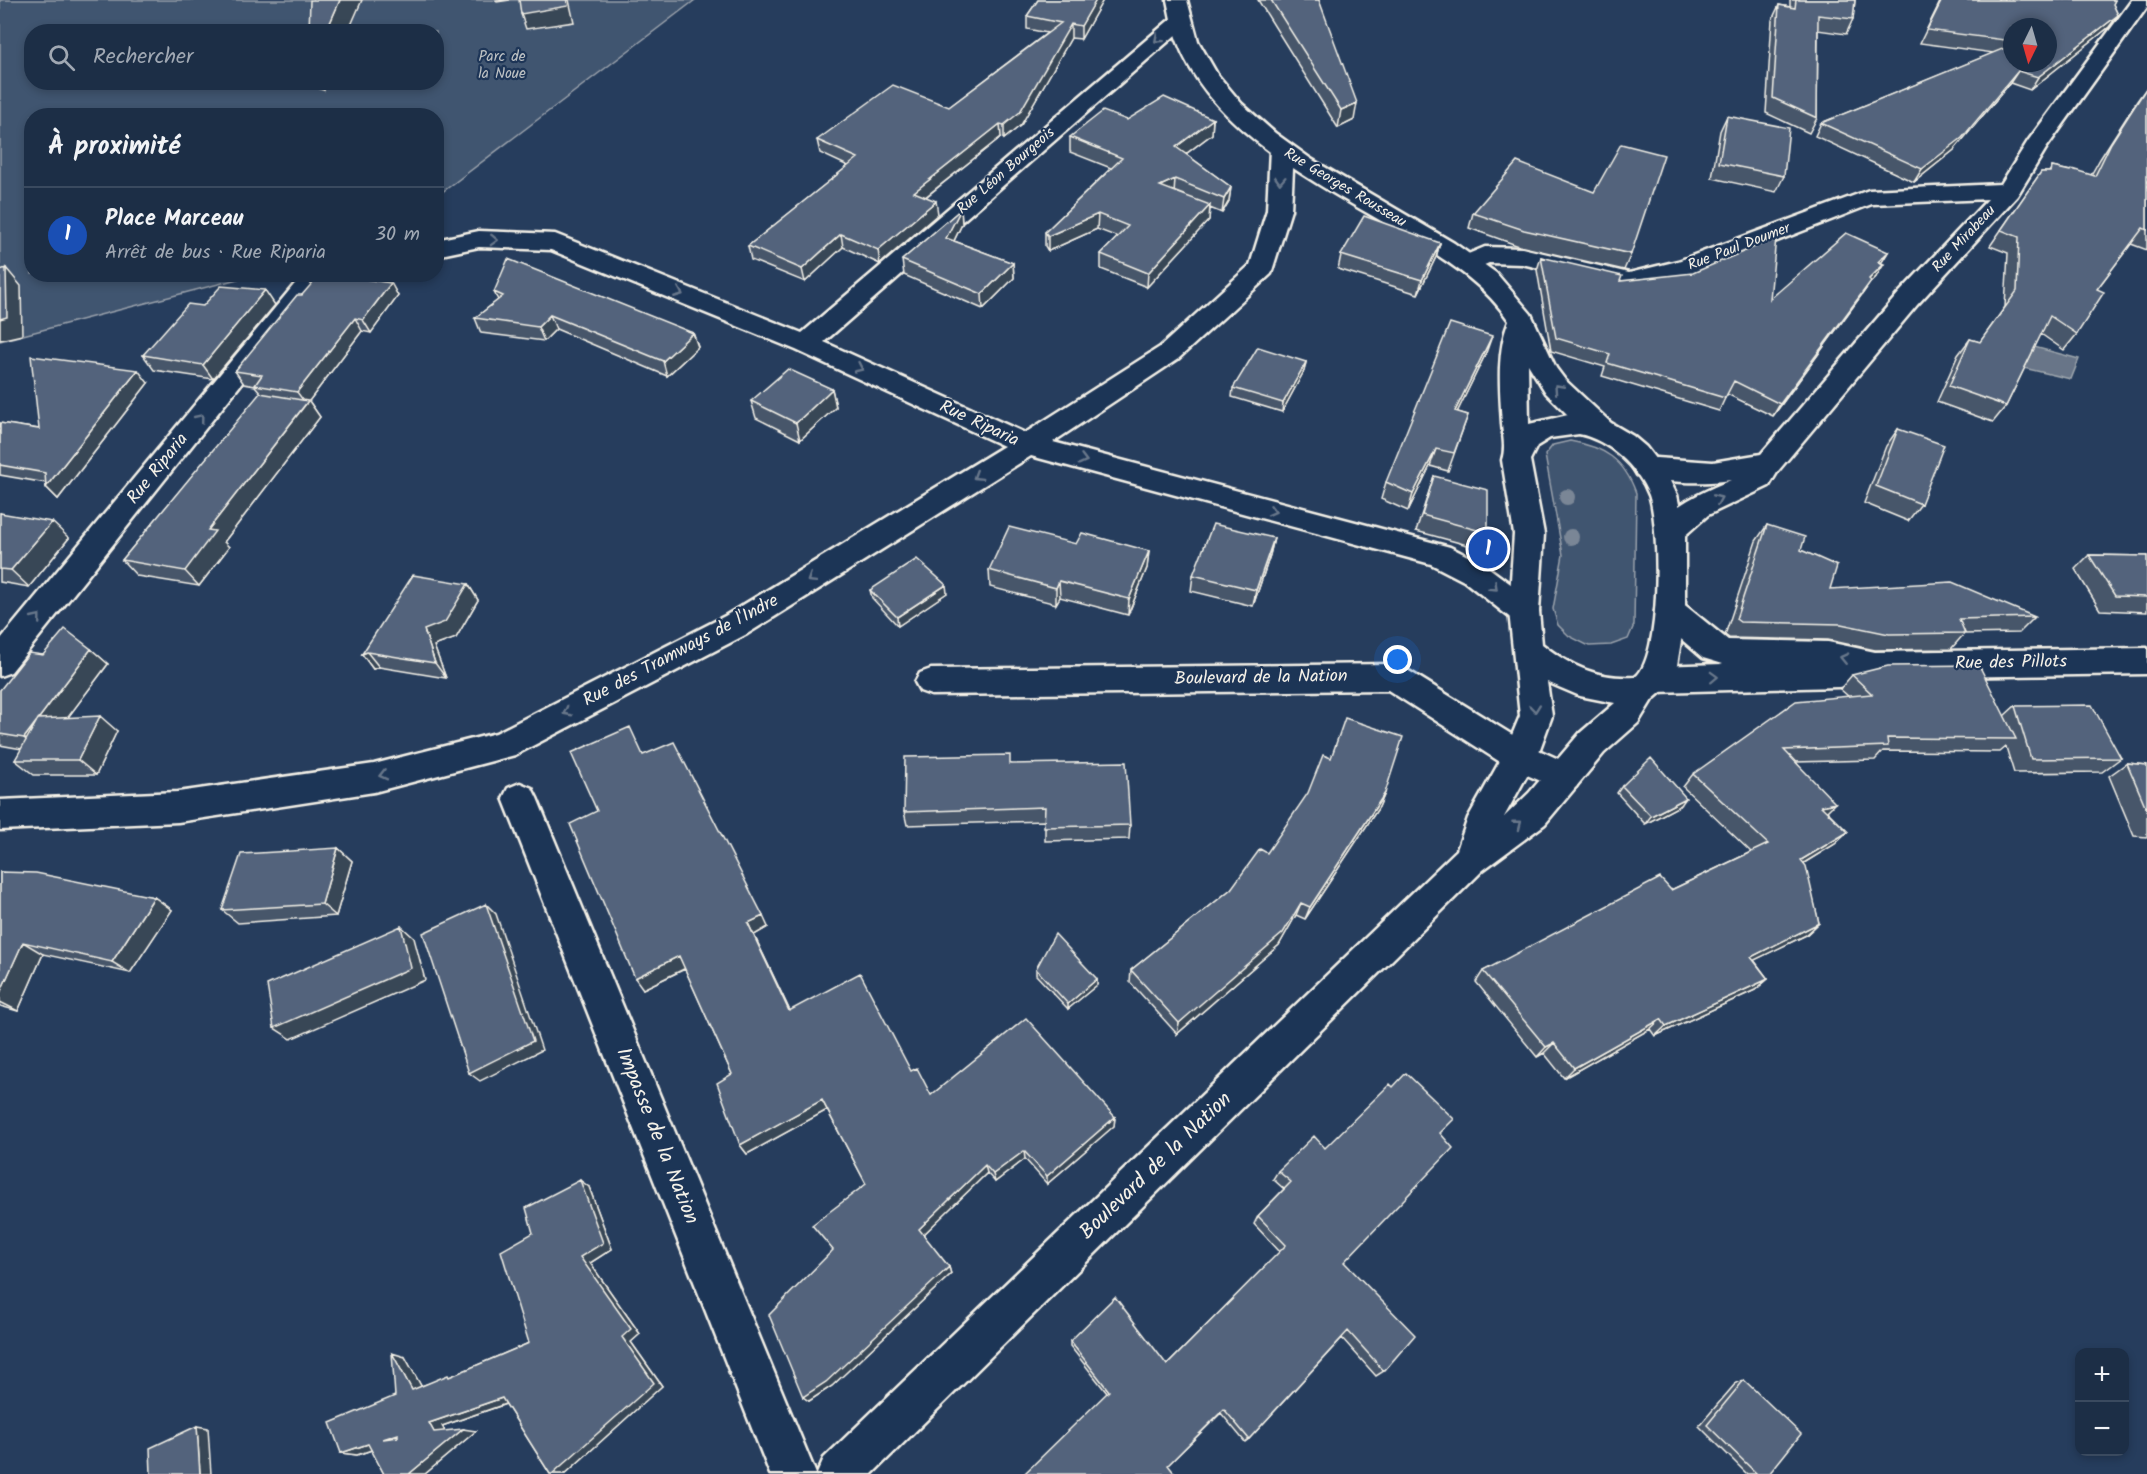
<!DOCTYPE html>
<html lang="fr">
<head>
<meta charset="utf-8">
<style>
  :root { --surface:#1c2e46; --page:#293a51; --text:#f1f3f6; --muted:#a0a8b3; --line:#3a4a5f; --accent:#ff9aa2 }
  body { margin:0; font-family:Kalam,sans-serif; background:var(--page); color:var(--text) }
  .controls { position:absolute; right:18px; bottom:18px; display:grid; overflow:hidden; border-radius:12px; box-shadow:0 3px 9px #0003 }
  .controls button { width:54px; height:54px; display:grid; place-items:center; padding:0; border:0; border-bottom:2px solid var(--line); background:var(--surface); color:var(--text); font:30px sans-serif }
  .compass { position:absolute; left:2003px; top:18px; width:54px; height:54px; border-radius:50%; background:var(--surface); box-shadow:0 3px 9px #0003; rotate:185deg }
  .you { position:absolute; left:1398px; top:660px; width:21px; height:21px; margin:-15px; border:4px solid #fff; border-radius:50%; background:#1a73e8; box-shadow:0 0 0 9px #1a73e833 }
  .badge { display:grid; place-items:center; width:39px; height:39px; border-radius:50%; background:var(--accent); color:#fff; font-size:20px; font-weight:700 }
  .pin { position:absolute; translate:-50% -50%; border:3px solid #fff; box-shadow:0 2px 6px #0006 }
  .list { margin:0; padding:0; list-style:none }
  h2 { display:flex; justify-content:space-between; align-items:center; height:78px; margin:0; padding:0 24px; font-size:26px }
  h2 small { font-size:20px; font-weight:400; color:var(--muted) }
  .list li { display:grid; grid-template-columns:39px 1fr auto; gap:18px; align-items:center; box-sizing:border-box; height:96px; padding:0 24px; border-top:2px solid var(--line) }
  .list b { display:block; font-size:22px; white-space:nowrap }
  .list p { margin:0; font-size:20px; white-space:nowrap; color:var(--muted) }
  .list em { font-size:20px; font-style:normal; color:var(--muted) }
  .icon { flex:none; width:33px; height:33px; fill:none; stroke:currentColor; stroke-width:2; stroke-linecap:round; stroke-linejoin:round }
  .map { position:relative; flex:none; width:2147px; height:1474px; overflow:hidden }
  .search { position:absolute; background:var(--surface); box-shadow:0 3px 9px #0003; left:24px; top:24px; width:420px; height:66px; display:flex; align-items:center; gap:15px; box-sizing:border-box; padding:0 21px; border-radius:24px; color:var(--muted); font-size:22px }
  .panel { position:absolute; background:var(--surface); box-shadow:0 3px 9px #0003; left:24px; top:108px; width:420px; height:174px; border-radius:24px }
  .map>svg:first-child { display:block }
  .green { fill:#40546f; stroke:#9aa2ac; stroke-width:1.5; fill-rule:evenodd }
  .water { fill:#677588; stroke:#9fa7ae; stroke-width:1.5 }
  .lines { fill:none; stroke-linecap:round; stroke-linejoin:round }
  .minor-casing { stroke:#f4f1e8; stroke-width:5 }
  .primary-casing { stroke:#f4f1e8; stroke-width:5 }
  .minor { fill:#1d3557; fill-rule:evenodd }
  .primary { fill:#1d3557; fill-rule:evenodd }
  .tree { fill:#7a8696 }
  .wall { fill:#47566a; stroke:#f4f1e8; stroke-width:1.5; fill-rule:evenodd }
  .shaded-wall { fill:#394656; stroke:#f4f1e8; stroke-width:1.5 }
  .building { fill:#52647b; stroke:#f4f1e8; stroke-width:1.5; fill-rule:evenodd }
  .oneway { stroke:#68778a }
  .labels { text-anchor:middle; dominant-baseline:central; stroke-width:4.5; stroke-linejoin:round; paint-order:stroke }
  .far-park-label { font-size:15px; fill:#bec2c4; stroke:#1d3557 }
  .far-street-label { font-size:15px; fill:#f4f1e8; stroke:#1d3557 }
  .street-label { font-size:18px; fill:#f4f1e8; stroke:#1d3557 }
  .near-street-label { font-size:21px; fill:#f4f1e8; stroke:#1d3557 }
</style>
</head>
<body>
<div class="map">
<svg width="2147" height="1474" viewBox="0 0 2147 1474">
  <rect width="100%" height="100%" fill="#263d5d"/>
  <filter id="ink" filterUnits="userSpaceOnUse"><feTurbulence type="fractalNoise" baseFrequency=".0167" numOctaves="2"/><feDisplacementMap in="SourceGraphic" scale="12" xChannelSelector="R" yChannelSelector="G"/><feConvolveMatrix kernelMatrix="1 2 1 2 8 2 1 2 1" color-interpolation-filters="sRGB"/></filter>
  <g filter="url(#ink)">
    <!-- green -->
    <path class="green" d="M0,0H695L437,196L436,116H32V274L253,275L0,341ZM32,32H436V82H32Z
      M1570,441C1604,447 1624,459 1636,493L1634,625L1628,639L1611,645L1589,646L1569,636L1558,625L1553,609L1563,555L1545,455L1553,445Z"/>
    <!-- water -->
    <path class="water" d="M2005,339L2079,359L2071,379L2024,368Z"/>
    <g class="lines">
      <!-- minor casing -->
      <g class="minor-casing">
        <path id="minor" d="M2132,0H2147V7L2047,147L2017,196L1917,305L1778,471L1769,486L1708,515L1680,540L1670,543L1660,540L1655,532C1671,504 1703,492 1731,480C1704,484 1662,483 1637,475L1633,468L1637,461L1656,458L1713,462L1761,454L1899,293L1988,199L1872,204L1695,273L1629,289L1522,264L1489,263L1470,271L1461,269L1458,263L1461,257L1485,247L1522,248L1629,273L1678,261L1869,190L2001,184L2028,141Z
          M1180,15L1187,17L1190,21L1187,25L824,342L1025,433L1160,347L1250,265L1267,210L1270,149L1274,144H1290L1294,149L1291,210L1271,274L1178,359L1053,442L1450,547L1485,565L1535,602L1539,611L1535,620L1524,623L1513,620L1464,581L1431,564L1031,456L747,634L515,755L374,792L178,822L0,830V800L178,792L374,764L496,733L725,616L1004,446L796,350L551,250L479,247L436,256V240L479,231L555,234L802,333L1173,17Z
          M303,274H329L11,672L0,676V640Z
          M1670,599L1681,602L1728,640L1828,642L1875,652L2147,648V674L1875,678L1839,687L1655,692L1644,688L1639,679L1644,670L1655,666L1723,664L1703,658L1659,620L1655,611L1659,602Z
          M1393,664L1404,668L1532,747L1576,767L1581,777L1576,787L1564,791L1508,767L1388,690L931,695L920,691L915,682L920,673L931,669Z
          M520,783L532,788L537,798L816,1474H770L503,798L508,788Z"/>
      </g>
      <!-- primary casing -->
      <g class="primary-casing">
        <path id="primary" d="M1167,0H1187L1198,41L1217,74L1242,104L1275,133L1311,159L1454,243L1496,273L1531,314L1556,368L1565,380L1611,423L1633,436L1646,447L1666,473L1677,495L1685,533V617L1677,665L1666,688L1652,700L1638,723L1604,753L1545,824L1483,870L872,1474H817L824,1458L1457,850L1468,818L1505,752L1520,716L1509,611L1514,534L1502,460C1506,448 1503,437 1502,424C1500,392 1496,351 1509,321C1484,283 1447,261 1409,237C1328,189 1211,134 1177,40C1172,27 1170,13 1167,0ZM1528,364L1546,393L1568,415L1529,424ZM1579,434C1609,440 1638,467 1649,495C1660,525 1662,659 1635,677C1598,679 1571,667 1542,644L1539,611L1544,534L1530,460L1537,446L1550,438ZM1547,682L1580,696L1615,703L1580,733L1529,793L1504,817L1537,757L1552,716Z"/>
      </g>
      <!-- minor -->
      <use href="#minor" class="minor"/>
      <!-- primary -->
      <use href="#primary" class="primary"/>
    </g>
    <!-- trees -->
    <g class="tree">
      <circle cx="1567" cy="497" r="8"/>
      <circle cx="1571" cy="537" r="8"/>
    </g>
    <!-- wall -->
    <path class="wall" d="M1038,0H1103L1081,39L1071,38L1021,125L1004,139L1001,137L926,197L938,214L880,264L843,247L805,282L751,260L748,246L848,166L820,153L817,140L949,107L1047,33L1027,29V16Z
      M1258,0H1319L1354,120L1338,128Z
      M1790,0H1855L1853,19L1846,34L1818,30L1817,118L1809,133L1766,113L1772,20L1779,5L1790,7Z
      M1941,0H2115L2113,4L2118,15L2109,27L2030,90L2010,83L1954,150L1914,182L1815,136L1821,123L1994,53L1920,43ZM2012,27L2048,63H2012Z
      M317,82H327L324,90L320,89Z
      M2147,87V250L2131,244L2097,289L2077,334L2064,350L2041,334L2006,406L1993,422L1937,402L1958,355L1970,339L1980,342L2005,307L2008,253L1990,246L2041,172H2049L2052,167L2091,175L2100,159L2137,101Z
      M1727,116L1784,176L1776,192L1712,178L1720,131Z
      M1213,119L1212,134L1186,154L1231,187L1229,201L1222,213L1210,208L1209,220L1147,287L1101,269V254L1118,237L1097,229L1048,251L1045,246V232L1111,168L1070,152V137L1127,120Z
      M961,209L962,224L954,241L1013,263L1014,278L983,309L904,275L902,260Z
      M1473,213L1631,254L1624,270L1519,246L1469,228Z
      M1440,243L1436,257L1418,294L1338,269L1341,255Z
      M1888,252L1881,263L1876,277L1870,283L1863,293L1773,416L1727,394L1719,411L1602,376L1605,367L1551,351L1537,270L1541,257L1620,281L1770,299Z
      M391,283L398,296L371,333L362,331L309,401L320,417L224,542L229,547L199,586L137,576L122,560L261,393L255,386L244,384L235,371L302,295Z
      M494,292L693,333L698,347L667,376L556,329L544,341L481,333L475,318L498,300Z
      M275,305L213,379L154,370L143,355L203,306Z
      M1486,353L1457,412L1468,415L1448,471L1430,466L1408,511L1381,499L1386,482Z
      M1306,362L1304,371L1282,412L1232,397L1233,388Z
      M148,383L58,499L46,487V483L0,475V423L39,429Z
      M832,389L836,407L800,440L756,418L751,401Z
      M1898,429L1921,504L1908,521L1864,503L1886,446Z
      M1434,476L1488,533L1482,549L1416,531Z
      M0,513L69,538L29,587L0,582Z
      M1767,525L1801,550L1830,589L2035,617L2019,633L1964,634L1951,649L1875,650L1828,640L1729,638L1725,635L1756,541Z
      M1274,538L1270,555L1253,606L1191,591L1193,575Z
      M1076,544L1149,551L1147,568L1128,615L1060,597L1056,604L990,587L989,570Z
      M2089,555L2147,556V612L2100,610L2075,569Z
      M468,584L478,600L456,638L434,646L446,678L379,667L373,669L362,654Z
      M870,590L947,593L898,626L872,598Z
      M91,649L108,664L68,717L117,731L96,775H34L15,760L22,749L0,745V690L43,655Z
      M1852,675L2004,716L2015,706L2121,758L2102,772L2014,773L2006,747L2000,752L1883,751L1875,760L1796,762L1827,811L1848,832L1835,844L1804,863L1819,923L1806,935L1754,960L1768,979L1755,990L1655,1036L1650,1029L1564,1078L1544,1053L1537,1057L1476,982L1483,971L1671,890L1751,852L1683,787L1693,774L1848,696L1840,689Z
      M644,755L768,927L754,935L790,1011L911,1071L931,1095L1115,1117L1114,1126L1047,1184L1025,1159L995,1182L987,1173L923,1235L949,1267L951,1274L832,1386L809,1401L803,1397L833,1250L866,1184L827,1110L747,1154L740,1145L732,1074L685,969L643,989L597,811Z
      M2127,763L2147,765V837L2134,836L2109,776Z
      M1011,764L1130,825L1129,839L1045,841V821L907,825L904,812Z
      M1622,786L1681,805L1645,824L1617,793Z
      M1385,793L1379,807L1305,919L1296,915L1279,945L1177,1034L1130,982L1131,970L1231,889L1267,853Z
      M338,848L352,861L336,916L238,923L222,910Z
      M0,872L154,897L172,910L130,973L43,954L18,1011L0,1006Z
      M1036,969L1097,979V985L1068,1009L1036,975Z
      M1440,1134L1344,1262L1384,1371L1376,1376L1342,1338L1249,1439L1245,1442L1221,1413L1168,1465L1107,1393L1070,1346V1341L1167,1365L1280,1252L1254,1224L1258,1216L1284,1189L1273,1179L1278,1171L1325,1148Z
      M589,1187L612,1249L590,1263L640,1334L631,1342L662,1386L565,1474H550L506,1404L442,1426L445,1431H476L425,1474H384L372,1450L357,1455L341,1453L395,1396L405,1357L421,1386L452,1376L529,1343L533,1233Z
      M1744,1380L1769,1474H1747L1699,1426L1736,1383Z"/>
    <!-- shaded-wall -->
    <path class="shaded-wall" d="M340,0H362L348,32H326Z
      M496,0H510L497,2Z
      M567,0H569L574,22L526,29L521,14Z
      M1096,0H1103L1081,39V26Z
      M2118,15L2109,27L2030,90L2038,77Z
      M1071,24V38L1021,125L1004,139V125Z
      M2018,71L2010,83L1954,150L1914,182L1922,169Z
      M320,82H327L324,90Z
      M1357,103L1354,120L1338,128L1341,110Z
      M1213,119L1212,134L1175,162L1176,147Z
      M1000,124L1001,137L915,205L914,192Z
      M1175,179L1174,194L1160,186Z
      M1231,187L1229,201L1222,213L1224,199Z
      M936,201L938,214L880,264L878,250Z
      M1210,205L1209,220L1147,287L1148,273Z
      M961,209L962,224L948,253L946,238Z
      M1098,214L1097,229L1048,251V236Z
      M841,234L843,247L805,282L802,269Z
      M1440,243L1436,257L1418,294L1422,280Z
      M1888,252L1880,265L1878,262Z
      M1013,263L1014,278L983,309L982,294Z
      M1884,264L1876,277L1870,283L1863,293L1773,416L1780,404L1869,279Z
      M6,268L21,286L22,335L0,340V319Z
      M391,283L398,296L371,333L363,320Z
      M265,290L275,305L213,379L203,365Z
      M550,315L556,329L544,341L538,327Z
      M355,318L362,331L309,401L320,417L224,542L229,547L199,586L185,571L208,530L306,404L297,392Z
      M693,333L698,347L667,376L663,361Z
      M1492,336L1486,353L1449,429L1455,411Z
      M1306,362L1304,371L1282,412L1283,403Z
      M138,370L148,383L58,499L46,487Z
      M832,389L836,407L800,440L796,423Z
      M1436,449L1430,466L1408,511L1413,494Z
      M52,522L69,538L29,587L11,570Z
      M1274,538L1270,555L1253,606L1256,590Z
      M1149,551L1147,568L1128,615L1129,599Z
      M1059,581L1060,597L1056,604V588Z
      M468,584L478,600L456,638L434,646L446,678L435,663L424,630Z
      M946,585L947,593L898,626L897,617Z
      M91,649L108,664L42,752L24,738Z
      M367,652L379,667L373,669L362,654Z
      M100,716L117,731L96,775L78,760Z
      M1385,793L1379,807L1305,919L1310,907Z
      M1686,798L1681,805L1645,824L1651,816Z
      M1835,803L1822,816L1821,806Z
      M1848,832L1835,844L1789,872L1801,860Z
      M338,848L352,861L336,916L322,904Z
      M154,897L172,910L130,973L112,962Z
      M1301,903L1296,915L1279,945L1177,1034L1179,1023Z
      M486,904L496,914L542,1050L480,1081L469,1073Z
      M763,916L768,927L754,935L795,1022L748,923Z
      M1819,923L1806,935L1738,968L1751,957Z
      M401,926L414,938L425,980L291,1039L274,1028Z
      M23,942L43,954L18,1011L0,1002V993Z
      M679,956L686,968L643,989L635,978Z
      M1097,979V985L1068,1009V1004Z
      M1768,979L1755,990L1655,1036L1666,1026Z
      M1661,1019L1650,1029L1564,1078L1574,1068Z
      M1554,1043L1544,1053L1537,1057L1546,1047Z
      M822,1100L827,1110L747,1154L740,1145Z
      M1115,1117L1114,1126L1047,1184V1176Z
      M1024,1151L1025,1159L995,1182L993,1174Z
      M985,1165L987,1173L922,1236L919,1229Z
      M580,1180L589,1187L612,1249L590,1263L640,1334L631,1342L662,1386L565,1474H552L622,1337L580,1257Z
      M949,1267L951,1274L832,1386L809,1401L803,1397Z
      M392,1353L405,1357L425,1393L412,1390Z
      M502,1398L514,1401L442,1426L447,1435L434,1432L429,1423Z
      M197,1426L208,1428L211,1474H200Z
      M463,1429L476,1431L425,1474H409Z
      M368,1444L383,1446L357,1455L341,1453Z"/>
    <!-- building -->
    <path class="building" d="M310,0H340L326,32H309Z
      M519,0H567L568,6L521,14Z
      M1038,0H1096L1081,26L1071,24L1020,112L1004,125L1000,124L914,192L936,201L878,250L841,234L802,269L748,246L858,158L817,140L893,85L949,107L1061,23L1027,16Z
      M1271,0H1319L1357,103L1341,110Z
      M1796,0H1855L1853,19L1818,15L1817,118L1773,98L1779,5L1795,8Z
      M1942,0H2115L2113,4L2118,15L2038,77L2018,71L1962,138L1922,169L1821,123L2012,45V63H2048V27H2012V41L1927,30Z
      M2147,87V230L2143,228L2097,289L2104,292L2077,334L2050,316L2006,406L1949,386L1970,339L1980,342L2017,291L2019,237L2001,230L2041,172H2051L2052,167L2070,171L2072,169L2095,176L2111,143Z
      M1164,97L1213,119L1176,147L1231,187L1224,199L1175,179L1160,186L1210,205L1148,273L1101,254L1128,226L1098,214L1048,236L1045,232L1122,158L1070,137L1103,111L1127,120Z
      M1727,116L1789,128L1784,176L1719,163Z
      M1621,144L1664,155L1631,254L1524,230L1473,213L1517,162L1594,192Z
      M961,209L946,238L1013,263L982,294L902,260Z
      M1364,216L1440,243L1422,280L1341,255Z
      M1846,233L1888,252L1878,262L1884,264L1869,279L1871,281L1780,404L1734,381L1725,398L1607,363L1610,354L1556,338L1541,257L1622,276L1620,281L1693,273L1776,238L1770,299Z
      M508,259L693,333L663,361L550,315L538,327L475,318L503,296L494,292Z
      M6,268L7,317L0,319V270Z
      M320,274H331L391,283L363,320L355,318L297,392L255,385L262,375L235,371L297,295H302Z
      M221,286L265,290L203,365L143,355L188,304L203,306Z
      M1450,323L1492,336L1455,411L1468,415L1454,453L1436,449L1413,494L1386,482Z
      M1258,347L1306,362L1283,403L1233,388Z
      M31,356L138,370L46,487L45,473L0,465V423L39,429Z
      M788,369L832,389L796,423L751,401Z
      M260,393L308,401L208,530L215,531L185,571L122,560Z
      M1898,429L1944,445L1921,504L1876,486Z
      M1434,476L1488,490V533L1422,515Z
      M0,513L52,522L11,570L0,569Z
      M1213,524L1274,538L1256,590L1193,575Z
      M1767,525L1805,537L1801,550L1837,566L1830,589L1952,582L2035,617L1959,619L1965,633L1889,634L1841,624L1740,622L1736,619Z
      M1009,527L1076,544L1082,533L1149,551L1129,599L1059,581L1056,588L989,570Z
      M2089,555L2147,556V597L2115,596Z
      M917,559L946,585L897,617L870,590Z
      M413,575L468,584L445,622L424,630L435,663L367,652L362,654Z
      M65,629L91,649L24,738L0,734V690L29,653L43,655Z
      M1979,665L2016,739L1887,738L1888,746L1784,750L1835,803L1821,806L1848,832L1801,860L1806,866L1819,923L1751,957L1768,979L1666,1026L1661,1019L1574,1068L1554,1043L1546,1047L1483,971L1660,878L1671,890L1768,844L1693,774L1796,701L1872,694L1852,675L1888,666Z
      M2092,705L2121,758L2031,759L2015,706Z
      M100,716L78,760H15L38,719Z
      M1345,718L1403,737L1385,793L1310,907L1301,903L1283,933L1179,1023L1131,970L1231,889L1260,849L1267,853L1308,793L1323,755L1331,758Z
      M630,727L643,755L674,742L763,916L748,923L789,1011L860,973L911,1071L917,1068L931,1095L1026,1018L1115,1117L1047,1176L1024,1151L993,1174L985,1165L919,1229L949,1267L826,1382L803,1397L769,1315L833,1250L812,1225L866,1184L822,1100L740,1145L717,1083L732,1074L679,956L635,978L570,824L597,811L571,753Z
      M1010,755V764L1126,762L1130,825L1044,827L1045,807L904,812L905,757Z
      M1651,758L1686,798L1651,816L1622,786Z
      M2127,763L2147,765V810Z
      M338,848L322,904L222,910L241,854Z
      M0,872L36,873L154,897L112,962L23,942L0,993Z
      M486,904L533,1041L469,1073L423,933Z
      M401,926L411,968L274,1028L267,985Z
      M1055,934L1097,979L1068,1004L1036,969Z
      M1406,1073L1454,1119L1440,1133L1453,1148L1344,1262L1415,1335L1384,1371L1348,1331L1249,1439L1224,1409L1168,1465L1175,1474H1024L1109,1391L1070,1341L1115,1297L1167,1365L1286,1245L1258,1216L1291,1182L1278,1171L1314,1136L1325,1148L1390,1084L1393,1087Z
      M580,1180L603,1243L580,1257L631,1329L622,1337L654,1383L552,1474H550L502,1398L429,1423L434,1432L463,1429L409,1474H384L368,1444L341,1453L330,1423L395,1396L392,1353L412,1390L448,1375L449,1377L529,1343L501,1251L533,1233L526,1208ZM398,1434V1437L383,1439Z
      M1744,1380L1801,1434L1769,1474H1757L1707,1425Z
      M197,1426L200,1474H151L150,1448Z"/>
    <!-- one-way arrows -->
    <defs><path id="oneway-chevron" d="M-2-3.5L2.5 0L-2 3.5" fill="none" stroke-width="1.6" stroke-linecap="round" stroke-linejoin="round" transform="scale(1.5)"/></defs>
    <g class="oneway">
      <use href="#oneway-chevron" transform="translate(1158 39) rotate(139)"/>
      <use href="#oneway-chevron" transform="translate(1280 180) rotate(92)"/>
      <use href="#oneway-chevron" transform="translate(494 240) rotate(2)"/>
      <use href="#oneway-chevron" transform="translate(679 293) rotate(22)"/>
      <use href="#oneway-chevron" transform="translate(859 368) rotate(25)"/>
      <use href="#oneway-chevron" transform="translate(1558 388) rotate(-132)"/>
      <use href="#oneway-chevron" transform="translate(200 418) rotate(-51)"/>
      <use href="#oneway-chevron" transform="translate(1083 460) rotate(15)"/>
      <use href="#oneway-chevron" transform="translate(977 476) rotate(148)"/>
      <use href="#oneway-chevron" transform="translate(1718 499) rotate(-23)"/>
      <use href="#oneway-chevron" transform="translate(1272 511) rotate(15)"/>
      <use href="#oneway-chevron" transform="translate(811 579) rotate(148)"/>
      <use href="#oneway-chevron" transform="translate(1494 587) rotate(43)"/>
      <use href="#oneway-chevron" transform="translate(37 618) rotate(-51)"/>
      <use href="#oneway-chevron" transform="translate(1844 658) rotate(-167)"/>
      <use href="#oneway-chevron" transform="translate(1714 677) rotate(-2)"/>
      <use href="#oneway-chevron" transform="translate(1535 708) rotate(84)"/>
      <use href="#oneway-chevron" transform="translate(567 712) rotate(153)"/>
      <use href="#oneway-chevron" transform="translate(383 775) rotate(166)"/>
      <use href="#oneway-chevron" transform="translate(1518 824) rotate(-38)"/>
    </g>
  </g>
  <g class="labels">
    <!-- far-park labels -->
    <g class="far-park-label">
      <text x="502" y="57">Parc de<tspan x="502" dy="17">la Noue</tspan></text>
    </g>
    <!-- far-street labels -->
    <g class="far-street-label">
      <text transform="translate(1006 171) rotate(-41)">Rue Léon Bourgeois</text>
      <text transform="translate(1345 188) rotate(31)">Rue Georges Rousseau</text>
      <text transform="translate(1964 239) rotate(-47)">Rue Mirabeau</text>
      <text transform="translate(1739 247) rotate(-21)">Rue Paul Doumer</text>
    </g>
    <!-- street labels -->
    <g class="street-label">
      <text transform="translate(979 424) rotate(25)">Rue Riparia</text>
      <text transform="translate(158 469) rotate(-51)">Rue Riparia</text>
      <text transform="translate(681 651) rotate(-28)">Rue des Tramways de l'Indre</text>
      <text transform="translate(2011 663) rotate(-1)">Rue des Pillots</text>
      <text transform="translate(1261 678) rotate(-1)">Boulevard de la Nation</text>
    </g>
    <!-- near-street labels -->
    <g class="near-street-label">
      <text transform="translate(657 1136) rotate(68)">Impasse de la Nation</text>
      <text transform="translate(1156 1166) rotate(-44)">Boulevard de la Nation</text>
    </g>
  </g>
</svg>
<div class="controls">
<button>+</button>
<button>−</button>
</div>
<svg class="compass" viewBox="-18 -18 36 36"><path d="M0-13l5 13h-10z" fill="#e53935"/><path d="M0 13l5-13h-10z" fill="#a0a8b3"/></svg>
<div class="you"></div>
<div class="pin badge" style="left:1488px;top:549px;background:#1a4fb4">1</div>
<div class="search"><svg class="icon" aria-label="search" viewBox="0 0 24 24"><circle cx="10" cy="10" r="6"/><path d="M15 15l6 6"/></svg>Rechercher</div>
<section class="panel">
<h2>À proximité<small></small></h2>
<ul class="list">
<li><span class="badge" style="background:#1a4fb4">1</span><div><b>Place Marceau</b><p>Arrêt de bus · Rue Riparia</p></div><em>30 m</em></li>
</ul>
</section>
</div>
</body>
</html>
